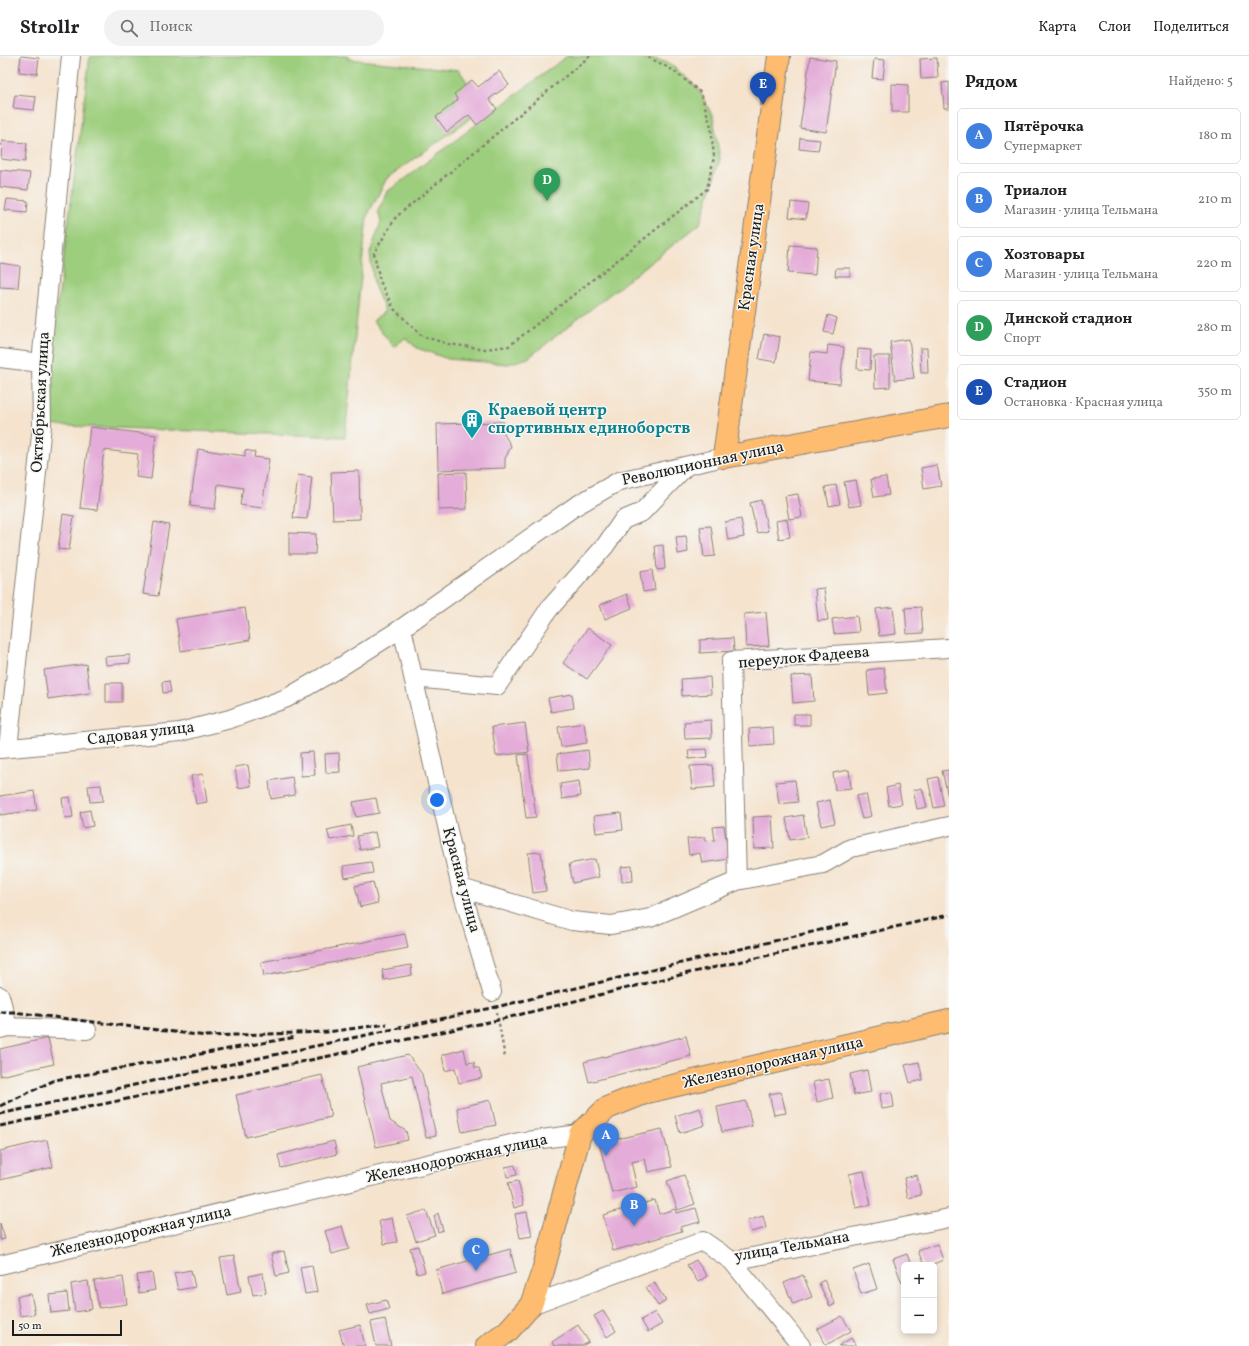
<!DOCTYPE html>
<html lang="ru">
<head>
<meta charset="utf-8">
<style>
  :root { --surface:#fff; --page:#f2f2f2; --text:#202124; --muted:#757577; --line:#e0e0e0; --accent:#7c3aed }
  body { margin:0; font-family:Vollkorn,serif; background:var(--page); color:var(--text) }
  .controls { position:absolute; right:12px; bottom:12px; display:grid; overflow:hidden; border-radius:6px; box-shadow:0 2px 6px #0003 }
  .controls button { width:36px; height:36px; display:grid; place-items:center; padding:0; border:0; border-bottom:1px solid var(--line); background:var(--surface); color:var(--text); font:20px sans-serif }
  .scale { position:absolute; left:12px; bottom:10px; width:110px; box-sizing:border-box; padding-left:4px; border:2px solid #1c1c1c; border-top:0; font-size:11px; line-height:14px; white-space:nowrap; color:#1c1c1c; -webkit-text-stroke:3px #f6f6f2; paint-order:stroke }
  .you { position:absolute; left:437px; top:744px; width:14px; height:14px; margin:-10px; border:3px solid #fff; border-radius:50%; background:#1a73e8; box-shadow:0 0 0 6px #1a73e833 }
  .badge { display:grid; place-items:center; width:26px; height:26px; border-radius:50%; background:var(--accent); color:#fff; font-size:13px; font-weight:700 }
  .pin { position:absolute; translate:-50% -33px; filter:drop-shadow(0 1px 2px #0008) }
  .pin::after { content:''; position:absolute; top:21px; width:14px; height:12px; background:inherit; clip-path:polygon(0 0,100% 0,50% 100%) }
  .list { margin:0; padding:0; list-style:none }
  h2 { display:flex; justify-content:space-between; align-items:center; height:52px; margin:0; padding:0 16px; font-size:17px }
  h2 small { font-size:13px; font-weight:400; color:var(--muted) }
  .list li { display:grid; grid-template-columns:26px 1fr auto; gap:12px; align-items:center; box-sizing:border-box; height:56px; margin:0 8px 8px; padding:0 8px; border:1px solid var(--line); border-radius:6px }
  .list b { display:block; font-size:15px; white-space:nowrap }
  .list p { margin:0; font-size:13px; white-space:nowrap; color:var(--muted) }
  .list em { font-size:13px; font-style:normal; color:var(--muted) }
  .icon { flex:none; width:22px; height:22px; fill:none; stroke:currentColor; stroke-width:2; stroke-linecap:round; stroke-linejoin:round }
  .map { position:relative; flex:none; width:949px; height:1290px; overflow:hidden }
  header { display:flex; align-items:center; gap:24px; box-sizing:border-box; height:56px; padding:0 20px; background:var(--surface); border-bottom:1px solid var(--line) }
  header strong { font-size:19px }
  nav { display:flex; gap:22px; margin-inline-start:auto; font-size:14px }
  .search { width:280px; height:36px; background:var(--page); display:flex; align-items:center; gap:10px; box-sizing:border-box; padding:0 14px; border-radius:22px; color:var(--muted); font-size:15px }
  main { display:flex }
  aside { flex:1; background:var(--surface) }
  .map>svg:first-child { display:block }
  .green { fill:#9dce7d; stroke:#5c754c }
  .building { fill:#e4acd8 }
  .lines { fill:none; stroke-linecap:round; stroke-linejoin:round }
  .minor-casing { stroke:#888075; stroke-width:20 }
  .major-casing { stroke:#888075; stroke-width:24 }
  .path { stroke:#888075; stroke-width:2.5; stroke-dasharray:3 3; stroke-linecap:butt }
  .minor { stroke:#fff; stroke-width:18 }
  .major { stroke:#fdbc70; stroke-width:22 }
  .rail { stroke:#1c1c1c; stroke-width:3; stroke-dasharray:6 3; stroke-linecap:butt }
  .labels { text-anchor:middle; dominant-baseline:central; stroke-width:3; stroke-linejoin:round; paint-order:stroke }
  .street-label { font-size:16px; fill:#1c1c1c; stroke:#f6f6f2 }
  .culture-label { font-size:16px; font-weight:bold; fill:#0d838f; stroke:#f6f6f2; text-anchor:start }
</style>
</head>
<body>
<header>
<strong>Strollr</strong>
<div class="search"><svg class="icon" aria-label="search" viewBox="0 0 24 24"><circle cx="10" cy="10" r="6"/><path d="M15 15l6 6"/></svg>Поиск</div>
<nav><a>Карта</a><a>Слои</a><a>Поделиться</a></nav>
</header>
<main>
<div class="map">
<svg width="949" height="1290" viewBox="0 0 949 1290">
  <rect width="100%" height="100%" fill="#f6f6f2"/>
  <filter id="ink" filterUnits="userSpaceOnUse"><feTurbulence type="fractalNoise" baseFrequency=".025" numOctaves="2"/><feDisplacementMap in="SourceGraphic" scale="8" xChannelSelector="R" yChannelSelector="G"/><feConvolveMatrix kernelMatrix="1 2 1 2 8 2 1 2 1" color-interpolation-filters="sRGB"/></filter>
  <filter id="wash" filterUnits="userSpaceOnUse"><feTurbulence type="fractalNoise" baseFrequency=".012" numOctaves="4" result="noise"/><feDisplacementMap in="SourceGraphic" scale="16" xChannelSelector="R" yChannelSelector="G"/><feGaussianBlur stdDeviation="0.9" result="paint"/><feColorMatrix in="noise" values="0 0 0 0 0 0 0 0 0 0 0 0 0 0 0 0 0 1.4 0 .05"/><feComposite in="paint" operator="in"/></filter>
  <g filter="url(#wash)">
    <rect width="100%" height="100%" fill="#f5e3ce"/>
    <!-- green -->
    <path class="green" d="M90,0H348V3L459,14L485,52L387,122L367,160L345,381L42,369Z
      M567,0H641L669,7L698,32L713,61L720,103L700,168L528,302L508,308L448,303L417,292L405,282L394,291L373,265L385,255L374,229L370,197L381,166L378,155L387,136Z"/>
    <g id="blocks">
      <!-- building -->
      <path class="building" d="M21,0L39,2L37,18L19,16Z
        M810,1L836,5L826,76L800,72Z
        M937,2L938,22L921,23L920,3Z
        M874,3L885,4L883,23L872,22Z
        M499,15L509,29L489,43L497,53L477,69L469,59L447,76L436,61L458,44L454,38L472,24L478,31Z
        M949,26V52H944L942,27Z
        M892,28L908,29V56H892Z
        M15,39L36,41L34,54L13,52Z
        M800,82L820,84L818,95L799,93Z
        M2,85L27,87L25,106L1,103Z
        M0,114L30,117L28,134L0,131Z
        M7,143L28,145L27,156L5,154Z
        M791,146L808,148L806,163L789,161Z
        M790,189L817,191L815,219L788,217Z
        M0,207L20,210L18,232L0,231Z
        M836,212H850V220H835Z
        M828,259L837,262L833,278L824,276Z
        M764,278L780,281L776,306L759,303Z
        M909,283L914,322L895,324L890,286Z
        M828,289L844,291L840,328L808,325L811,296L827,298Z
        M920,292H927L928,317H921Z
        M858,293L871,294L870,314L857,313Z
        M874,300H890V331L875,332Z
        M504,366V378L511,390L505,403V412L438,414L437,368Z
        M90,371L156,379L151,423L136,421L138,398L104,394L97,454L80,452Z
        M198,393L245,400V394L255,396L254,401L269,403L262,452L240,449L243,432L218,428L215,453L190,450Z
        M937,409L941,430L924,433L921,412Z
        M359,415L360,463L333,464L331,416Z
        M466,416L467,453L439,454L438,417Z
        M298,419L312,421L307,463L293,462Z
        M886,421L889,439L874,441L871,423Z
        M856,424L861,449L849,451L844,426Z
        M836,429L840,448L829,450L825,431Z
        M798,438L802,461L789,463L785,440Z
        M761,444L768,475L757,477L750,447Z
        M63,458L74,460L69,494L58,493Z
        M741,463L744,481L728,484L725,466Z
        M787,463L790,481L779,483L776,465Z
        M154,466L169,469L158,540L143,538Z
        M711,470L715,500L704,501L700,471Z
        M289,477L316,478L315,498H289Z
        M686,480L688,496L678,498L676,481Z
        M663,489L665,513L657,514L655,490Z
        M652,514L655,534L643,536L640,516Z
        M824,532L828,564L818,565L815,533Z
        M627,538L632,552L605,563L600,549Z
        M893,551L896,578L879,580L876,553Z
        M921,551L923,577L907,578L905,552Z
        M245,552L250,584L181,595L176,563Z
        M766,556L769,590L746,591L744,558Z
        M857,560L859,576L834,578L832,563Z
        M588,572L612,589L587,623L563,607Z
        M733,582L734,595L700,597V584Z
        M130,599V607L106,609L105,601Z
        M86,608L90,637L48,643L44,614Z
        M884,612L887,637L869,639L867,614Z
        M812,619L814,645L793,647L791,620Z
        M710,621L711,638L682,640L681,623Z
        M169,625L171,636L163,637L162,626Z
        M106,627H122V646H106Z
        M572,638L574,652L551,656L548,642Z
        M794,658H810V669H794Z
        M711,664L712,682L685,683L684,666Z
        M525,667L529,696L496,700L492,671Z
        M584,667L587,687L561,691L558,671Z
        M773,671L774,688L750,690L749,673Z
        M707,693L708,701L689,703L688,694Z
        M588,694L590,712L559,715L557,698Z
        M313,696L315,719L301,720L300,697Z
        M339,697L340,716L326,717L325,698Z
        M528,698L536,761L526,762L518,699Z
        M248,709L251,730L238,732L235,711Z
        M713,709L715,731L692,733L690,710Z
        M849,714L851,732L835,734L833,717Z
        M949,714V740H948L942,715Z
        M203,718L207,746L196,748L191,720Z
        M292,721L295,739L271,743L269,725Z
        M938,721L944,750L934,752L928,723Z
        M795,724L798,746L779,748L776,726Z
        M579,725L581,740L562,743L560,728Z
        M101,729L103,745L90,746L88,730Z
        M898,729L902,748L889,750L886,732Z
        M922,732L927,751L917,753L913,734Z
        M34,735L37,754L0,759V740Z
        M866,738L871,760L862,763L856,740Z
        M70,741L73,761L65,762L62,742Z
        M376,742L379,757L356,761L353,746Z
        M830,744L835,767L821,770L816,747Z
        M90,754L93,770L83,772L80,756Z
        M621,757L623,774L596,777L594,760Z
        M803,759L807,781L790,784L786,762Z
        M772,760L774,792L754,793L753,761Z
        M351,769L353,780L330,784L327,774Z
        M724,770L729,803L702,807L700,797L689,799L687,783L705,781V785L715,784L713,771Z
        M375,776L378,791L360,794L357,780Z
        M541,796L546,835L533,837L528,797Z
        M595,803L599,821L573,827L569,808Z
        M371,806L373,817L345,822L343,810Z
        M632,810L633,825L622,826L621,811Z
        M373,826L378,847L360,851L355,830Z
        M405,878L408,892L264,920L261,906Z
        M411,909L412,919L384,924L382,914Z
        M686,980L691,1000L589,1026L584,1006Z
        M48,982L54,1008L0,1020V993Z
        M464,993L467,1007L474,1006L475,1012H479L482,1022L459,1027L455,1012L445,1015L442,999Z
        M408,999L422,1018L436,1080L426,1082L412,1020L381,1027L390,1065L406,1075L408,1084L376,1091L357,1011Z
        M919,1006L923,1024L910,1027L905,1009Z
        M867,1014L871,1036L854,1039L850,1018Z
        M322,1019L331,1061L246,1081L236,1039Z
        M829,1023L833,1042L817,1046L813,1026Z
        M781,1036L786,1057L774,1059L769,1038Z
        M892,1036L894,1051L882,1053L880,1038Z
        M490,1044L496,1069L462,1076L457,1052Z
        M746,1045L752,1070L722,1076L717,1051Z
        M700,1052L705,1069L680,1077L675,1060Z
        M662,1073L672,1111L648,1116L645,1103L631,1106L637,1131L612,1137L599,1087Z
        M47,1084L53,1111L0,1124V1095Z
        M334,1085L337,1098L281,1112L278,1099Z
        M515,1109L517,1119L507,1121L505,1111Z
        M864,1115L871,1149L856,1152L849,1118Z
        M684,1119L695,1148L678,1154L667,1125Z
        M917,1119L921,1139L908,1142L904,1122Z
        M518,1125L524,1149L514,1152L508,1127Z
        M655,1144L659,1158L675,1153L676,1157L696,1152L700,1166L680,1171L682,1175L613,1195L603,1159Z
        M426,1154L435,1179L416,1185L407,1160Z
        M527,1156L532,1180L520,1182L515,1158Z
        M438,1157L443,1174L438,1176L434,1160Z
        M763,1160L766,1172L751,1176L747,1165Z
        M392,1162L397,1186L384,1188L379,1165Z
        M0,1167L5,1183L0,1184Z
        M342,1170L349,1193L332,1198L325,1175Z
        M937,1188L943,1204L931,1209H924L918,1195Z
        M418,1190L425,1216L417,1218L410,1192Z
        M510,1193L516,1217L442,1238L436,1214Z
        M284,1195L289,1217L276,1220L271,1198Z
        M907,1198L911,1209H904V1226L902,1227L893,1203Z
        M234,1200L241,1236L227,1239L220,1202Z
        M696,1204L707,1220L698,1226L687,1209Z
        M869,1208L877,1233L861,1238L853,1214Z
        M312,1209L317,1236L305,1238L300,1211Z
        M191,1214L195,1231L178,1234L174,1217Z
        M152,1217L155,1234L139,1237L137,1219Z
        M263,1217L266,1237L253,1239L249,1220Z
        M803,1219L812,1241L793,1248L784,1227Z
        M123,1221L127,1248L99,1252L94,1225Z
        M824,1224L835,1248L830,1251L819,1227Z
        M88,1225L92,1253L75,1256L71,1228Z
        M654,1226L666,1245L658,1250L646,1231Z
        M67,1237L69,1255L51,1257L49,1239Z
        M31,1238L35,1258L20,1260L17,1240Z
        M386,1244L389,1253L370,1258L367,1249Z
        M603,1255L616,1275L607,1281L594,1260Z
        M655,1256L662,1268L648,1276L641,1264Z
        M842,1260L851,1275L826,1289L817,1273Z
        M385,1263L391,1290H376L371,1266Z
        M360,1269L365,1290H344L339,1274Z
        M578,1269L589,1286L582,1290H554L552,1286Z
        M851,1282L856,1290H839Z"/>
    </g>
  </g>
  <g filter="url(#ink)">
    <use href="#blocks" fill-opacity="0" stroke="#888075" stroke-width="1"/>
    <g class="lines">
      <!-- minor casing -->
      <g class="minor-casing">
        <path id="minor" d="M0,302L41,307
          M402,572L461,832L492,936
          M414,622L497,630L549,553L605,490L623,464L642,456L686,410
          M8,692L42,369L41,307L71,0
          M0,693L180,676L230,663L287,642L342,610L402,572L574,451L619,425L724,401
          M737,825L731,605L949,592
          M461,832L572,865L611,869L650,862L737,825L823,808L851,792L949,770
          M0,940L8,971
          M0,973L8,971L87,974
          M732,1205L801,1290
          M0,1209L519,1086L580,1078
          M531,1249L703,1185L732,1205L949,1162"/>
      </g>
      <!-- major casing -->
      <g class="major-casing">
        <path id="major" d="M779,0L724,401L949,360
          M487,1290L508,1275L531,1249L543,1215L580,1078L607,1052L647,1036L949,965"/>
      </g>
      <!-- path -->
      <path class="path" d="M590,0L396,161L374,197L380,225L394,253L422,280L448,288L486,293L509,290L707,133L714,101L711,71L701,37L673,14L645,0
        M496,950L505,1002"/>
      <!-- minor -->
      <use href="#minor" class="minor"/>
      <!-- major -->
      <use href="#major" class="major"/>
      <!-- rail -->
      <path class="rail" d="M0,956H13L206,980L327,976L387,968
        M0,1050L55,1024L296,981
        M0,1058L496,951L850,867
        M0,1070L498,964L680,919L949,859"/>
    </g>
  </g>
  <!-- icons -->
  <defs>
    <g id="building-pin" transform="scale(1.15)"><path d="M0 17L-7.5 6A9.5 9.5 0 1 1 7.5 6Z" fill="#0f9aa8" stroke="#f6f6f2"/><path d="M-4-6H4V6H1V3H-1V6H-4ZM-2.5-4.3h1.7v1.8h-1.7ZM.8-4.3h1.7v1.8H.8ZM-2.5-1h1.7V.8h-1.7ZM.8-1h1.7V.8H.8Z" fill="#fff"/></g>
  </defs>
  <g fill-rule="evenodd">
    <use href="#building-pin" x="472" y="364"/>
  </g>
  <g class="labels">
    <!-- street labels -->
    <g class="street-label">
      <text transform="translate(752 201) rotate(-82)">Красная улица</text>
      <text transform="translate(41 346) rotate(-87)">Октябрьская улица</text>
      <text transform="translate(703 408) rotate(-12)">Революционная улица</text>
      <text transform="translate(804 602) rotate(-5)">переулок Фадеева</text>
      <text transform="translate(141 678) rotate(-7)">Садовая улица</text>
      <text transform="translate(461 824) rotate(75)">Красная улица</text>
      <text transform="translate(773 1007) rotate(-13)">Железнодорожная улица</text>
      <text transform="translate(457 1103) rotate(-12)">Железнодорожная улица</text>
      <text transform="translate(141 1176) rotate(-13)">Железнодорожная улица</text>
      <text transform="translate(792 1191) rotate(-10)">улица Тельмана</text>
    </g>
    <!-- culture labels -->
    <g class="culture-label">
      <text x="488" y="355">Краевой центр<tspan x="488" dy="18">спортивных единоборств</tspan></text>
    </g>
  </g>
</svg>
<div class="controls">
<button>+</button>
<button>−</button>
</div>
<div class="scale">50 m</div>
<div class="you"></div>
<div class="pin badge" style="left:606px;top:1100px;background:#3f7fe0">A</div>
<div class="pin badge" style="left:634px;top:1170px;background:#3f7fe0">B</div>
<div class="pin badge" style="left:476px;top:1215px;background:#3f7fe0">C</div>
<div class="pin badge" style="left:547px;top:145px;background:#2e9e5b">D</div>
<div class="pin badge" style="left:763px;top:49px;background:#1a4fb4">E</div>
</div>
<aside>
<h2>Рядом<small>Найдено: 5</small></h2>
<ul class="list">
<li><span class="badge" style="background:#3f7fe0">A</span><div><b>Пятёрочка</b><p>Супермаркет</p></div><em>180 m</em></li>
<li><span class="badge" style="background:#3f7fe0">B</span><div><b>Триалон</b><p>Магазин · улица Тельмана</p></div><em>210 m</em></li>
<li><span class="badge" style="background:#3f7fe0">C</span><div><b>Хозтовары</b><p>Магазин · улица Тельмана</p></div><em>220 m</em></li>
<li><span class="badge" style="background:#2e9e5b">D</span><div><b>Динской стадион</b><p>Спорт</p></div><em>280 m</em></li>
<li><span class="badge" style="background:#1a4fb4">E</span><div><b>Стадион</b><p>Остановка · Красная улица</p></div><em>350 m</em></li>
</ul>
</aside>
</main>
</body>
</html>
